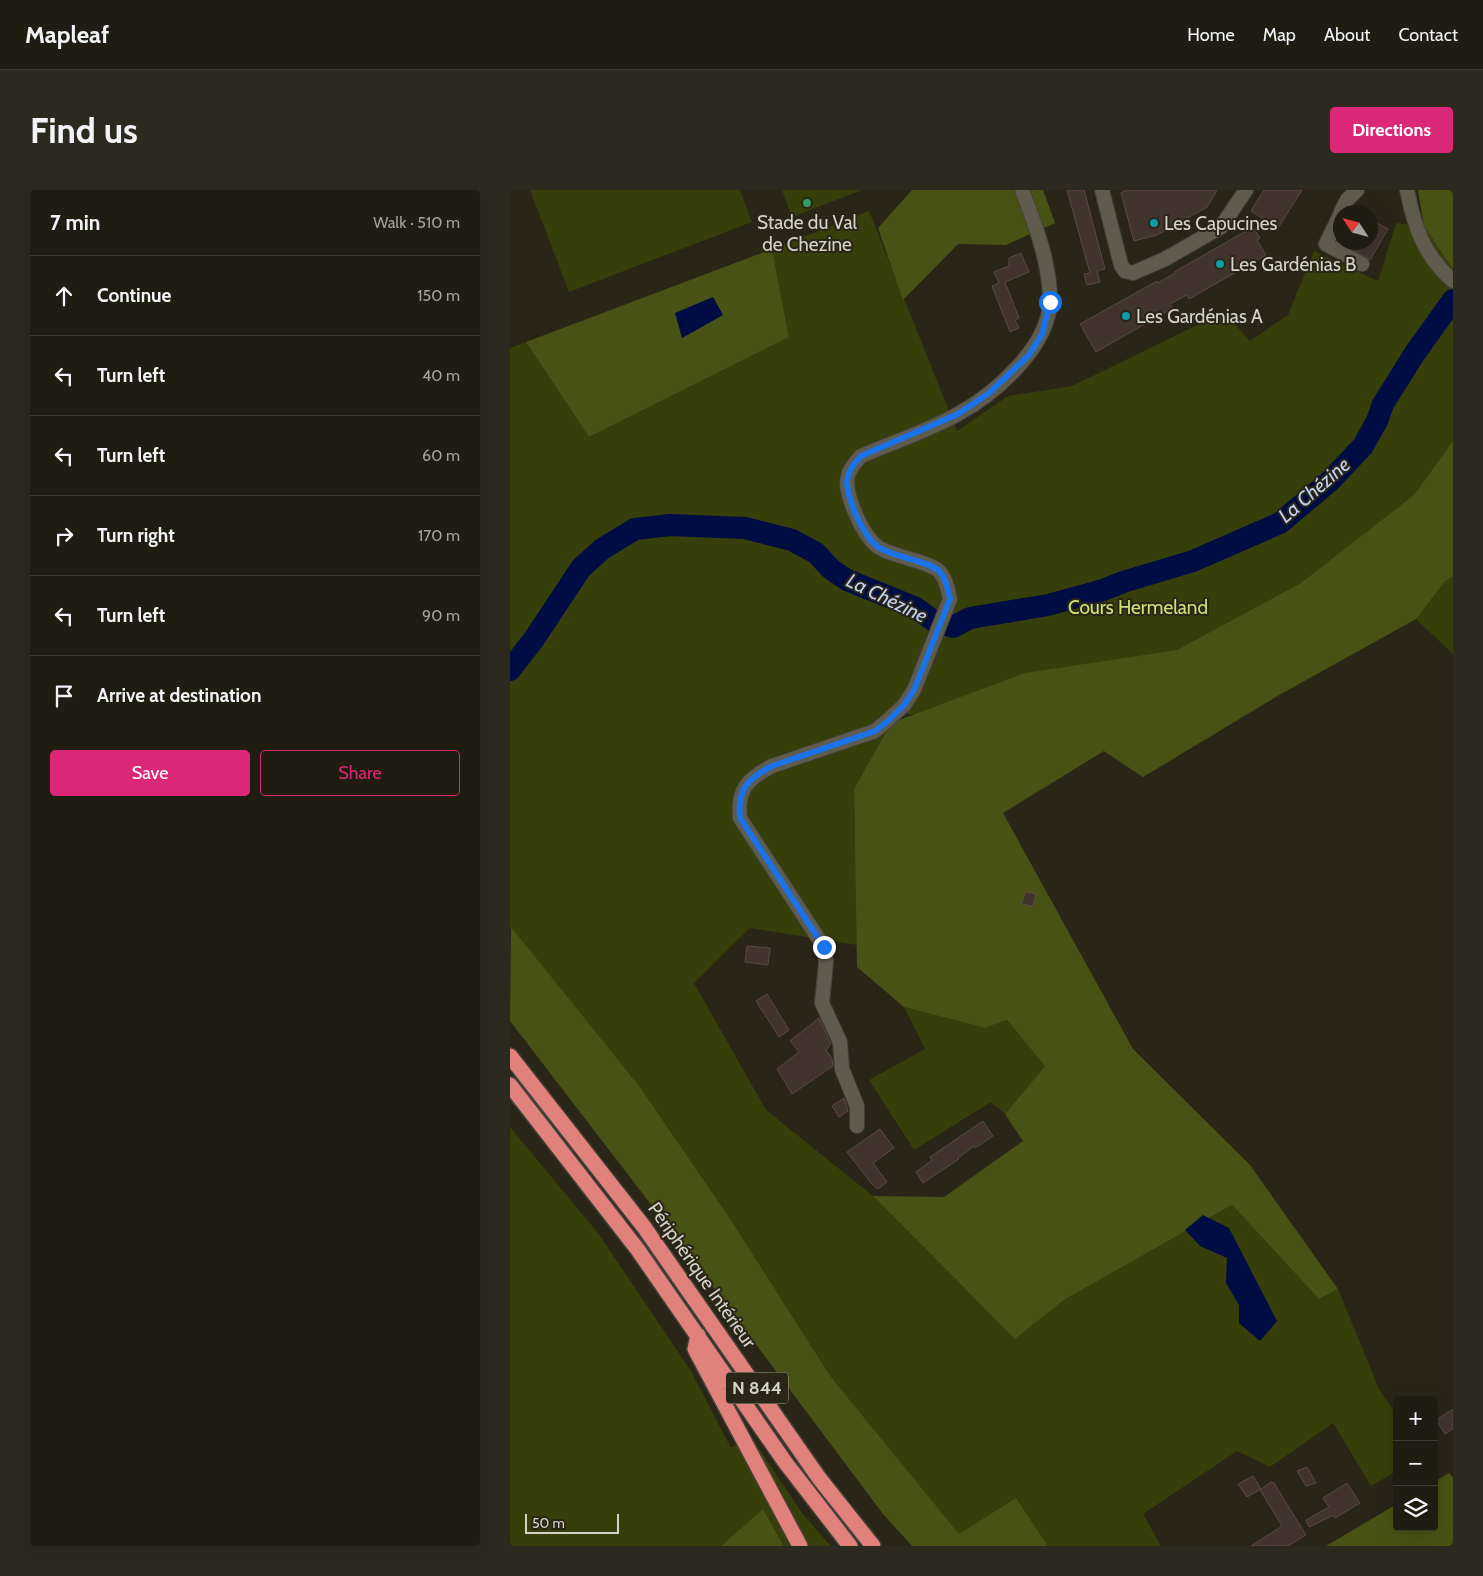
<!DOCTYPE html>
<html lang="en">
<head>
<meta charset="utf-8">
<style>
  :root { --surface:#1f1c11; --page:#2c291f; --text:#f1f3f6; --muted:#a1a19f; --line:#3c3a31; --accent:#db2777 }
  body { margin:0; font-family:Cabin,sans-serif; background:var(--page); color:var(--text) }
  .controls { position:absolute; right:15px; bottom:15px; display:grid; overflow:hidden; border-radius:5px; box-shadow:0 5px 20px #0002 }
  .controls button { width:45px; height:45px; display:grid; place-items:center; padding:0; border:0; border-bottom:1px solid var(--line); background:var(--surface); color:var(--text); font:25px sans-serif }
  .compass { position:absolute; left:823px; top:15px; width:45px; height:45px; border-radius:50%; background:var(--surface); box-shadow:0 5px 20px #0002; rotate:306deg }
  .scale { position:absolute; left:15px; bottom:12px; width:94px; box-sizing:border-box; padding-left:5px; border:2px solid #d4d2c9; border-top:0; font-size:14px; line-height:18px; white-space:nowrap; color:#d4d2c9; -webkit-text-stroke:4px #292517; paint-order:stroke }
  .stop { position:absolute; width:15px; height:15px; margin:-11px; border:4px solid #1a73e8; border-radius:50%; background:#fff }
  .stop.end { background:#1a73e8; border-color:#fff; box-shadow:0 1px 5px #0008 }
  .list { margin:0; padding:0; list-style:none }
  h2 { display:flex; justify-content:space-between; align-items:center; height:65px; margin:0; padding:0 20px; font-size:21px }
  h2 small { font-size:16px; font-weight:400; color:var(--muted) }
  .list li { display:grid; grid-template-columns:32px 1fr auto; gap:15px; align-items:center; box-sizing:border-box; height:80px; padding:0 20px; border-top:1px solid var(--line) }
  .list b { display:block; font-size:19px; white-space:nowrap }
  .list em { font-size:16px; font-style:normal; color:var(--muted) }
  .actions { display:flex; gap:10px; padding:15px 20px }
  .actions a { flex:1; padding:11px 0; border:1px solid var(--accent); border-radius:5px; text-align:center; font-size:18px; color:var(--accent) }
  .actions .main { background:var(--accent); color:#fff }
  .icon { flex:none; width:28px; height:28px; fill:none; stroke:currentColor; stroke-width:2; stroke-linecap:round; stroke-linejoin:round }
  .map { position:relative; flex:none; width:943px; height:1356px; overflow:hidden; border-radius:5px }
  header { display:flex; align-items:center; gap:30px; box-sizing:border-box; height:70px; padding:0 25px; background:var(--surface); border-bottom:1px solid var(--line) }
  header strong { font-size:24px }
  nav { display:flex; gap:28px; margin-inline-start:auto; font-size:18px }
  .intro { display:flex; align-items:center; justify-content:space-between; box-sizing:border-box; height:120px; padding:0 30px }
  h1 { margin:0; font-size:35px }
  .button { padding:12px 22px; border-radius:5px; background:var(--accent); color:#fff; font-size:18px; font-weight:700 }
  main { display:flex; gap:30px; padding:0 30px }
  aside { flex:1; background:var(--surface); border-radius:5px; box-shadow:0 5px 20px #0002 }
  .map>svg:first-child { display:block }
  .green { fill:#363e09 }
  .forest { fill:#485214 }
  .water { fill:#000c44 }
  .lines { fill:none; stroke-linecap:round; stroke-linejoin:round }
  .river { stroke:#000c44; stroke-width:22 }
  .building { fill:#42332d; stroke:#5a4a43 }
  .minor-casing { stroke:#444136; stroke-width:16 }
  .highway-casing { stroke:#444136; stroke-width:18 }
  .minor { stroke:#605c4d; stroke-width:14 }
  .highway { stroke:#e1817b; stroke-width:15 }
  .route { stroke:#1a73e8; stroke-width:6 }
  .leisure-dot { fill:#2e9e5b; stroke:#292517; stroke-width:2 }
  .culture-dot { fill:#0f9aa8; stroke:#292517; stroke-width:2 }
  .labels { text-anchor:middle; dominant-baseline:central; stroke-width:4; stroke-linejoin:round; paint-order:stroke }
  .shield { fill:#292517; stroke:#a19e94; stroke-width:1 }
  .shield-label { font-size:18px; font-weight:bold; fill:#d4d2c9 }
  .poi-label { font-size:19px; fill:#d4d2c9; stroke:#292517; text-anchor:start }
  .park-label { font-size:19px; fill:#cee377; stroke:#292517 }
  .street-label { font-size:19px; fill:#d4d2c9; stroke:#292517 }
  .water-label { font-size:20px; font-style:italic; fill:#bed1f5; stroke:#292517 }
</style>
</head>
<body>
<header>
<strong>Mapleaf</strong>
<nav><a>Home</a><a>Map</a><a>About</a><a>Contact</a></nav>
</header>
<div class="intro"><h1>Find us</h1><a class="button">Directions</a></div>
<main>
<aside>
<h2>7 min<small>Walk · 510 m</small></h2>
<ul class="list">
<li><svg class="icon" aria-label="ahead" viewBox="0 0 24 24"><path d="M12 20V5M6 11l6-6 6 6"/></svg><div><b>Continue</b></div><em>150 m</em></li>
<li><svg class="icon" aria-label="left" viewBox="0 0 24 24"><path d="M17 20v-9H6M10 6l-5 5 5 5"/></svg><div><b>Turn left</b></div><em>40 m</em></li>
<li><svg class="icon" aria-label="left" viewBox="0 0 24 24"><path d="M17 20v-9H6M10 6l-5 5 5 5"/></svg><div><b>Turn left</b></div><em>60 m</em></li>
<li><svg class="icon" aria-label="right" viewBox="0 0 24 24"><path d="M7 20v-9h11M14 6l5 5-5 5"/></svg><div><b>Turn right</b></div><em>170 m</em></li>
<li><svg class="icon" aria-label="left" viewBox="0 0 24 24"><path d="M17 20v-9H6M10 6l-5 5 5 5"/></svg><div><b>Turn left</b></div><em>90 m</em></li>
<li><svg class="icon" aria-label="arrive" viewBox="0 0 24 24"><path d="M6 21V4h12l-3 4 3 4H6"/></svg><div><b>Arrive at destination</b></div></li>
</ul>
<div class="actions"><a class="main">Save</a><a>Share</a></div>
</aside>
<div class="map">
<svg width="943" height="1356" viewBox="0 0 943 1356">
  <rect width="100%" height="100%" fill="#292517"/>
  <!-- green -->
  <path class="green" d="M20,0H230L242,32L59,102Z
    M272,0H352L282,27Z
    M908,0H943V464L906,429L769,505L633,587L594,561L435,526L373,523L381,533L344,599L347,755L240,738L184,793L256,920L363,1006L505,1149L554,1110L722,1015L809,1109L828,1099L869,1199L887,1226V1281L861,1296L823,1233L760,1277L727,1261L633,1324L651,1356H538L506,1309L449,1345L321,1187L221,1030L130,897L0,738V158L16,152L79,247L279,147L262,59L359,21L447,241L498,206L562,196L714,122L740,151L778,125L804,61L868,91L886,33L914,36Z
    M394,817L475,838L497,830L535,876L495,924L481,912L404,960L359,890L415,859Z
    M0,937L88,1043L181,1181L221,1258L240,1245L292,1323L321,1356H274L253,1319L211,1356H0Z"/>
  <!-- forest -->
  <path class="forest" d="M402,0H533L545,33L496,55L448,54L393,110L368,38Z
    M908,0H943V79L914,36Z
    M262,59L279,147L79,247L16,152Z
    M943,251V386L935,391L906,429L769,505L633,587L594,561L493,623L623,859L740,975L828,1099L809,1109L722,1015L554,1110L505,1149L363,1006L434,1007L513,951L495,924L535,876L497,830L475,838L394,817L347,777L344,599L381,533L515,483L667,460L791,393L904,305Z
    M1,737L130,897L221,1030L321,1187L449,1344L506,1308L538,1356H402L373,1324L149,1025L0,831Z
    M939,1283L943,1288V1356H816L887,1314V1337H924V1292Z
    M253,1319L274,1356H211Z"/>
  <!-- water -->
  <path class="water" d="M203,107L213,125L172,148L165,123Z
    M693,1025L719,1038L767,1131L750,1151L729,1133V1115L716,1093L717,1068L690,1056L675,1040Z"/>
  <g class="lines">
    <!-- river -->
    <path class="river" d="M0,480L24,449L71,378L92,359L125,339L160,335L235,338L282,350L306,363L321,379L337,390L406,418L425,432L443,437L460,428L538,415L593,400L613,392L683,371L770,333L820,291L853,256L867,231L873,214L905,163L943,110"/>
  </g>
  <!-- building -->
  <path class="building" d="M557,0H574L595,79L587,81L590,92L577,95L574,84L580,83Z
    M617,0H707L697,17L647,45L624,51L611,3Z
    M754,0H792L768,38L741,21Z
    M860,29L878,39L860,70L832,52H860Z
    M743,37L750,48L747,50L756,65L679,109L677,105L660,114L663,118L586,162L570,134L647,91L648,93L665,83L664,82Z
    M511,63L519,82L495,92L509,128L505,130L509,138L500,142L482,96L489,93L484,82L499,76V68Z
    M515,702L526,704L523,716L512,714Z
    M237,756L260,758L258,775L235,772Z
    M257,804L279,840L269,847L246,811Z
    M309,828L321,854L316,860L322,869L323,876L282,904L267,879L289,862L280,851Z
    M334,908L338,921L329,927L322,916Z
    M473,931L483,946L465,958L464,956L448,968L449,969L413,993L406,982L422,970L420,967Z
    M370,939L384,958L363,973L377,992L368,999L361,993L337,962Z
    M943,1219V1239L935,1244L926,1230Z
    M797,1277L806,1293L796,1296L787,1281Z
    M743,1286L751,1299L737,1307L728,1294Z
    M761,1292L764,1293L796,1345L778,1356H741L772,1336L750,1300Z
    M837,1293L850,1313L825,1328L824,1325L799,1337L796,1330L819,1317L813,1308Z"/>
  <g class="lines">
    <!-- minor casing -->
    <g class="minor-casing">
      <path id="minor" d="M592,0L611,75L615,81L623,83L655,69L711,37L736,0
        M897,0C904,36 914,66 943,91
        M831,22L837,10L847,0
        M831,23L816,54L852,74
        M347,936V916L332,879L330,852L312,813L316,772L314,757L230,628C227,600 237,589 262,576L365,541L379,529L394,515L404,500L440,409C438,400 436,388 429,381C416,370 383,367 368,357C353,346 338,311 337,293C337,281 344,274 351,266C383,252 418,241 448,224C485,204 540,156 540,110C540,73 525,34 512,0"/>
    </g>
    <!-- highway casing -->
    <g class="highway-casing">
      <path id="highway" d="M0,866L134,1037L309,1288L363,1356
        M0,895L128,1060L275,1272L340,1356
        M188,1145L185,1159L290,1356"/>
    </g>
    <!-- minor -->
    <use href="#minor" class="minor"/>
    <!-- highway -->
    <use href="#highway" class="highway"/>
  </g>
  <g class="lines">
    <!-- route -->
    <path class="route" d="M314,757L230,628C227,600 237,589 262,576L365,541L379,530L394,515L404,500L440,409C438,400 436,388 429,381C416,370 383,367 368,357C353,346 338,311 337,293C337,281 344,274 351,266L448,224L479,203L519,165L532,144L540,112"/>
  </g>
  <!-- markers -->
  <circle class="leisure-dot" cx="297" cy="13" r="5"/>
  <g class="culture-dot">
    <circle cx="644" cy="33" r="5"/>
    <circle cx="710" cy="74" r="5"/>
    <circle cx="616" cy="126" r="5"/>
  </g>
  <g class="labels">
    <!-- shield labels -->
    <rect class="shield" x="216" y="1182.5" width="62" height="31" rx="4"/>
    <g class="shield-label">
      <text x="247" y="1198">N 844</text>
    </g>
    <!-- poi labels -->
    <g class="poi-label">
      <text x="297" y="32" text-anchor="middle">Stade du Val<tspan x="297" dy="22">de Chezine</tspan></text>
      <text x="654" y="33">Les Capucines</text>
      <text x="720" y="74">Les Gardénias B</text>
      <text x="626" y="126">Les Gardénias A</text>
    </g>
    <!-- park labels -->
    <g class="park-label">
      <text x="628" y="417">Cours Hermeland</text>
    </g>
    <!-- street labels -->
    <g class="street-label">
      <text transform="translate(192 1085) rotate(55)">Périphérique Intérieur</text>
    </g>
    <!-- water labels -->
    <g class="water-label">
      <text transform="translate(804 300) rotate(-41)">La Chézine</text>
      <text transform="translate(377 408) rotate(26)">La Chézine</text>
    </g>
  </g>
</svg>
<div class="controls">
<button>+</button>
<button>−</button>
<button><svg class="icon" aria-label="layers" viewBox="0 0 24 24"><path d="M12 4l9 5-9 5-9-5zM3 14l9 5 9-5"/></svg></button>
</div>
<svg class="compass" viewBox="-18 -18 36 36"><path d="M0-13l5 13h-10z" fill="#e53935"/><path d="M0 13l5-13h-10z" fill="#a1a19f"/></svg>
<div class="scale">50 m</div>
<div class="stop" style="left:540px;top:112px"></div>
<div class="stop end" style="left:314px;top:757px"></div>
</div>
</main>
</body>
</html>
